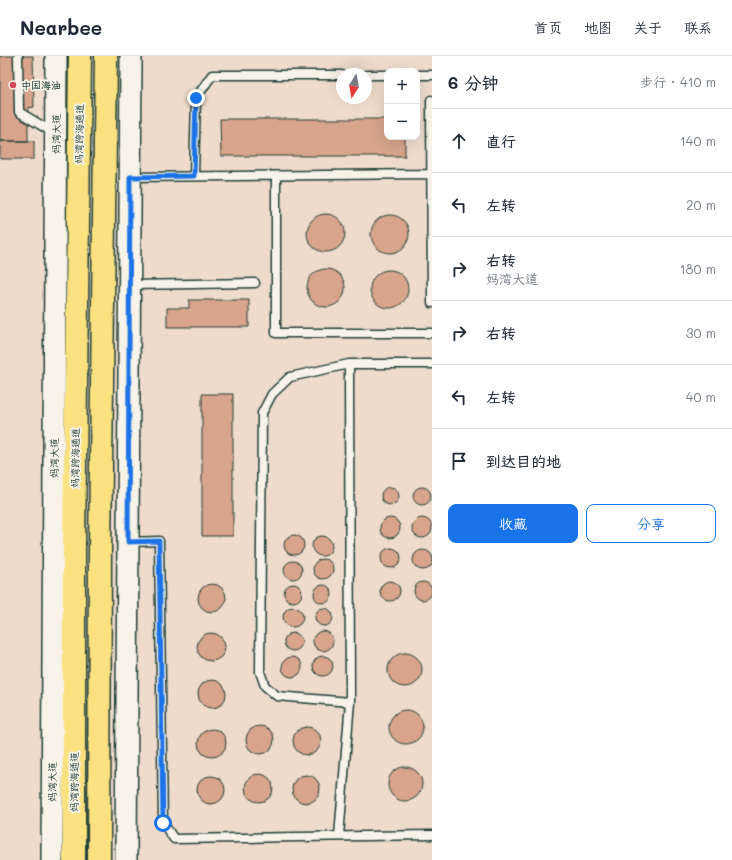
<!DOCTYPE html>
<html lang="zh">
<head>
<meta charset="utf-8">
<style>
  :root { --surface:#fff; --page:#f6f6f7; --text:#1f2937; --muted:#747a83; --line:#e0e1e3; --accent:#1a73e8 }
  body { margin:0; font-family:Mali,"LXGW WenKai TC",sans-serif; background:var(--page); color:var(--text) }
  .controls { position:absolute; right:12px; top:12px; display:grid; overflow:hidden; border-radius:8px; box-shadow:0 4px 16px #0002 }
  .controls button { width:36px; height:36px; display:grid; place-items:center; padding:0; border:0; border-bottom:1px solid var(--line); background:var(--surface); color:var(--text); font:20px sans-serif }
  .compass { position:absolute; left:336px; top:12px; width:36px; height:36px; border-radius:50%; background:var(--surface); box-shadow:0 4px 16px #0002; rotate:191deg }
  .stop { position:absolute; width:12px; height:12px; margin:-9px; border:3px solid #1a73e8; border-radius:50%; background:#fff }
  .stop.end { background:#1a73e8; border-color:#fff; box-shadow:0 1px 4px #0008 }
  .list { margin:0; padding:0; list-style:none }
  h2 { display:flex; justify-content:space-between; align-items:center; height:52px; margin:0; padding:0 16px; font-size:17px }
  h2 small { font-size:13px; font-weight:400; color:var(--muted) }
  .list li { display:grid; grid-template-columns:26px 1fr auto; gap:12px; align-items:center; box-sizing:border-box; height:64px; padding:0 16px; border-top:1px solid var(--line) }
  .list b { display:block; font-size:15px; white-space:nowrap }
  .list p { margin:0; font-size:13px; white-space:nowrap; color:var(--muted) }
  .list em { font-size:13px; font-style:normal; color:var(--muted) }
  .actions { display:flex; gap:8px; padding:12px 16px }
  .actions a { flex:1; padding:9px 0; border:1px solid var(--accent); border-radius:8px; text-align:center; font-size:14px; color:var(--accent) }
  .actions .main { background:var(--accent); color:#fff }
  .icon { flex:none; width:22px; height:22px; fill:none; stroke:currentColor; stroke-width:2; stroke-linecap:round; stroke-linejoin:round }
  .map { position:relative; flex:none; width:432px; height:804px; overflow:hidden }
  header { display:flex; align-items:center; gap:24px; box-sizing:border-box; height:56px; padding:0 20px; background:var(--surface); border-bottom:1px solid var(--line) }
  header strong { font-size:19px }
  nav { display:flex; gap:22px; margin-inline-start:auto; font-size:14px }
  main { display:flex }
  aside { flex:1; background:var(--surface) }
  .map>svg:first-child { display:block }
  .building { fill:#d8a48c; stroke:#1f3d34 }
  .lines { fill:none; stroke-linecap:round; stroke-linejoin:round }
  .lane-casing { stroke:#1f3d34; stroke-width:11 }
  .secondary-casing { stroke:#1f3d34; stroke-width:24 }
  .highway-casing { stroke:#1f3d34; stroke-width:25 }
  .lane { stroke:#f7f3e8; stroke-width:8 }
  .secondary { stroke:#f7f3e8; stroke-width:21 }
  .highway { stroke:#fbe180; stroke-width:22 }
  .route { stroke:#1a73e8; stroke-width:5 }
  .poi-dot { fill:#d1495b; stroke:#f7f3e8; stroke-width:1.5 }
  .labels { text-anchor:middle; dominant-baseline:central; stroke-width:3.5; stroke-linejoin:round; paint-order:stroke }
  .poi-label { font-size:10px; font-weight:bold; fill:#1f3d34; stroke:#f7f3e8; text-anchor:start }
  .street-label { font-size:10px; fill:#1f3d34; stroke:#f7f3e8 }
</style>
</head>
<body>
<header>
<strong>Nearbee</strong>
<nav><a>首页</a><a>地图</a><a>关于</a><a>联系</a></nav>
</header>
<main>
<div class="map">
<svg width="432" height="804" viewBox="0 0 432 804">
  <rect width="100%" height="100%" fill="#eedbcc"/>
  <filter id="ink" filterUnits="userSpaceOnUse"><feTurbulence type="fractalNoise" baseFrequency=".025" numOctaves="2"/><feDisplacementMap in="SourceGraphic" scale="8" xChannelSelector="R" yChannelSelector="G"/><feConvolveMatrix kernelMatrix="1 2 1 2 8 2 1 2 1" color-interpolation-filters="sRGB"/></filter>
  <g filter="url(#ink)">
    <!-- building -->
    <path class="building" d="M0,0H33L34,51L28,52V85H0Z
      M220,63H387V81H405V100H221Z
      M0,85H34V103H0Z
      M307 177a19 19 0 1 1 38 0a19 19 0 1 1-38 0Z
      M371 178a19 19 0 1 1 38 0a19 19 0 1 1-38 0Z
      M307 232a19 19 0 1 1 38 0a19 19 0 1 1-38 0Z
      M370 233a19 19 0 1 1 38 0a19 19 0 1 1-38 0Z
      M189,244H249V271H167V252H189Z
      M202,338H233V480H202Z
      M413 440a9 9 0 1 1 18 0a9 9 0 1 1-18 0Z
      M381 440a9 9 0 1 1 18 0a9 9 0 1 1-18 0Z
      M380 472a10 10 0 1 1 20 0a10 10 0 1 1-20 0Z
      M412 472a10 10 0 1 1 20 0a10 10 0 1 1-20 0Z
      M284 489a10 10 0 1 1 20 0a10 10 0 1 1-20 0Z
      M312 490a10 10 0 1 1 20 0a10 10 0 1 1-20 0Z
      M381 502a10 10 0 1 1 20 0a10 10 0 1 1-20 0Z
      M413 504a10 10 0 1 1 20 0a10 10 0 1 1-20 0Z
      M313 513a10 10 0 1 1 20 0a10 10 0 1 1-20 0Z
      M284 514a9 9 0 1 1 18 0a9 9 0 1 1-18 0Z
      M380 535a10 10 0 1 1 20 0a10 10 0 1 1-20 0Z
      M414 535a9 9 0 1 1 18 0a9 9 0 1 1-18 0Z
      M284 537a9 9 0 1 1 18 0a9 9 0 1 1-18 0Z
      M198 542a14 14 0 1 1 28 0a14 14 0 1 1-28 0Z
      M314 538a9 9 0 1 1 18 0a9 9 0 1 1-18 0Z
      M283 561a10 10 0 1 1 20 0a10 10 0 1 1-20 0Z
      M315 561a9 9 0 1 1 18 0a9 9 0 1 1-18 0Z
      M313 585a10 10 0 1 1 20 0a10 10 0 1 1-20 0Z
      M284 586a9 9 0 1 1 18 0a9 9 0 1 1-18 0Z
      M197 591a14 14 0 1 1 28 0a14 14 0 1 1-28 0Z
      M388 614a17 17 0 1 1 34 0a17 17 0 1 1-34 0Z
      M313 610a10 10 0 1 1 20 0a10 10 0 1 1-20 0Z
      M282 611a10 10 0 1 1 20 0a10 10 0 1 1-20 0Z
      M198 638a14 14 0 1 1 28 0a14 14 0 1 1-28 0Z
      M389 671a17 17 0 1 1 34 0a17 17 0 1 1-34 0Z
      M246 684a14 14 0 1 1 28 0a14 14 0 1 1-28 0Z
      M293 685a14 14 0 1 1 28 0a14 14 0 1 1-28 0Z
      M198 687a14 14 0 1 1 28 0a14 14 0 1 1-28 0Z
      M388 728a17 17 0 1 1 34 0a17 17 0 1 1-34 0Z
      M245 732a14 14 0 1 1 28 0a14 14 0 1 1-28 0Z
      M292 733a14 14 0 1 1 28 0a14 14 0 1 1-28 0Z
      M197 734a14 14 0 1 1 28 0a14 14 0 1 1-28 0Z"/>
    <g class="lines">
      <!-- lane casing -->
      <g class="lane-casing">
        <path id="lane" d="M18,0L19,56L54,77
          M366,19H387
          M417,19H432
          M431,44L432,247
          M194,120L196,42L212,19H342
          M276,120V277H432
          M131,121L431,118
          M130,229L255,227
          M129,486L159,485L163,767L174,783L432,779
          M350,646L277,640L265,630L260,616L262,357L272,338L290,321L349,308H432
          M339,780L350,646L349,308"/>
      </g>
      <!-- secondary casing -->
      <g class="secondary-casing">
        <path id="secondary" d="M52,804L56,0
          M126,804L131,0"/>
      </g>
      <!-- highway casing -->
      <g class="highway-casing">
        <path id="highway" d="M74,804V493L80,0
          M99,804L100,493L106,0"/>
      </g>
      <!-- lane -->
      <use href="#lane" class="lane"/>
      <!-- secondary -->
      <use href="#secondary" class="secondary"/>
      <!-- highway -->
      <use href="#highway" class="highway"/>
    </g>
  </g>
  <g class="lines" filter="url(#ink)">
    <!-- route -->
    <path class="route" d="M163,767L159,485L128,486L130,121L194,120L196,42"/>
  </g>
  <!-- markers -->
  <circle class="poi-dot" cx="13" cy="29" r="4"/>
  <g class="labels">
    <!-- poi labels -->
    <g class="poi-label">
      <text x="21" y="29">中国海油</text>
    </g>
    <!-- street labels -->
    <g class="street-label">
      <text transform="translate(56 78) rotate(-90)">妈湾大道</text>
      <text transform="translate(79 78) rotate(-89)">妈湾跨海通道</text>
      <text transform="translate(54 402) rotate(-90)">妈湾大道</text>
      <text transform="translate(75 402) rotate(-89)">妈湾跨海通道</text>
      <text transform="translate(52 726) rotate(-90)">妈湾大道</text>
      <text transform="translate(74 726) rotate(-90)">妈湾跨海通道</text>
    </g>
  </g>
</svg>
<div class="controls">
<button>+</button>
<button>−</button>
</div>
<svg class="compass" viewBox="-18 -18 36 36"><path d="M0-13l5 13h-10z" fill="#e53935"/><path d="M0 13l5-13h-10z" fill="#747a83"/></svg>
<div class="stop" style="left:163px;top:767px"></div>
<div class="stop end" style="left:196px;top:42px"></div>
</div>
<aside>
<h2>6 分钟<small>步行 · 410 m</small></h2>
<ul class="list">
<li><svg class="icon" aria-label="ahead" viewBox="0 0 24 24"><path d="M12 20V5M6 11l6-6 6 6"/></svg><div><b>直行</b></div><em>140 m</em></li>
<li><svg class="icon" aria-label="left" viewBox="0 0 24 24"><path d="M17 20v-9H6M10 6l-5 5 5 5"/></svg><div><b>左转</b></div><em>20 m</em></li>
<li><svg class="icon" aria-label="right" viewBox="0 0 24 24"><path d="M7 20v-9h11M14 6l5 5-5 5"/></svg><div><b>右转</b><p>妈湾大道</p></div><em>180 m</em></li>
<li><svg class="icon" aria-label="right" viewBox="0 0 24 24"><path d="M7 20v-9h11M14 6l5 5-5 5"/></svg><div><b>右转</b></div><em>30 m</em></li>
<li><svg class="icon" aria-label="left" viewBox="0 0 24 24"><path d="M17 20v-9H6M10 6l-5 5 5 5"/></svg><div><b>左转</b></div><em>40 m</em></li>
<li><svg class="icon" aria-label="arrive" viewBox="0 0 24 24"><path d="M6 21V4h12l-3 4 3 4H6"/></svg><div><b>到达目的地</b></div></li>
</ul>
<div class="actions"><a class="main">收藏</a><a>分享</a></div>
</aside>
</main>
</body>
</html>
